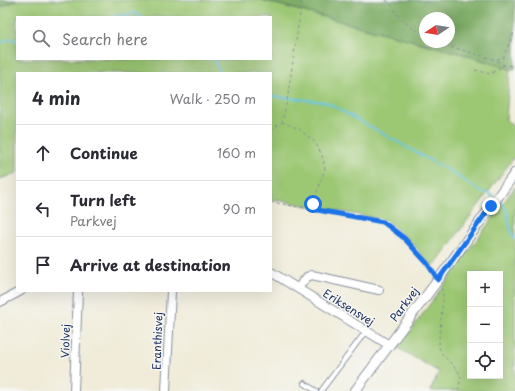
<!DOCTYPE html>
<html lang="en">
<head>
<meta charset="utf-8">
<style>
  :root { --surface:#fff; --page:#f2f2f3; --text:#2b2b33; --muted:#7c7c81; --line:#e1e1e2 }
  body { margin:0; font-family:"Playpen Sans",sans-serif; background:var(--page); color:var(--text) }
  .controls { position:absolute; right:12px; bottom:12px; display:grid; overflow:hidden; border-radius:0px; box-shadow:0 4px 16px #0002 }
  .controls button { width:36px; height:36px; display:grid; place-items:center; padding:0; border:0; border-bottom:1px solid var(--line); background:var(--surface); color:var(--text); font:20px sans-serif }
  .compass { position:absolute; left:419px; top:12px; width:36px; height:36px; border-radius:50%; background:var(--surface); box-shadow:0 4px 16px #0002; rotate:258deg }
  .stop { position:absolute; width:12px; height:12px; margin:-9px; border:3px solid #1a73e8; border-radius:50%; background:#fff }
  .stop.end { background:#1a73e8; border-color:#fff; box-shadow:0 1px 4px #0008 }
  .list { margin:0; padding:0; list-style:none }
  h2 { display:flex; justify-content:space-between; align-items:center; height:52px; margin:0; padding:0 16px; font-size:17px }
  h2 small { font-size:13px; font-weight:400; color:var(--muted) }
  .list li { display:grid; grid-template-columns:26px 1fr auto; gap:12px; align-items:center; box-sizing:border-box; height:56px; padding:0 16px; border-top:1px solid var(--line) }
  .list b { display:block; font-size:15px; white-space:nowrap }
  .list p { margin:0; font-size:13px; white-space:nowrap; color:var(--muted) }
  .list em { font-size:13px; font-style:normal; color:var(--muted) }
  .icon { flex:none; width:22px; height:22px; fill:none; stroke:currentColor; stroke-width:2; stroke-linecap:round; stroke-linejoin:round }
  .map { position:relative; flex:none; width:515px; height:391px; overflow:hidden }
  .search { position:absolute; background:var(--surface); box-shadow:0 4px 16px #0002; left:16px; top:16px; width:256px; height:44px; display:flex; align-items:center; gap:10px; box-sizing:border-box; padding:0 14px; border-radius:0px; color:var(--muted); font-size:15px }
  .panel { position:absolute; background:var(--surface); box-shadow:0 4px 16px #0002; left:16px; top:72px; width:256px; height:220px; border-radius:0px }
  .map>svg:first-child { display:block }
  .green { fill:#9cc773; stroke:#5c7b68; fill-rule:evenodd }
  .forest { fill:#7dac65; stroke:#4c6e62; fill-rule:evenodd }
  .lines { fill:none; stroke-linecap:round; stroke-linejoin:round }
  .stream { stroke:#66c6e4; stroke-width:2 }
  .service-casing { stroke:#868e9c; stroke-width:6 }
  .minor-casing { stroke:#868e9c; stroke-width:10 }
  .tertiary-casing { stroke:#868e9c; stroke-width:11 }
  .path { stroke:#868e9c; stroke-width:1; stroke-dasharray:3 3; stroke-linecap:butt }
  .service { stroke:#fff; stroke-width:4 }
  .minor { stroke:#fff; stroke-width:8 }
  .tertiary { stroke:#fff; stroke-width:9 }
  .route { stroke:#1a73e8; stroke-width:5 }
  .labels { text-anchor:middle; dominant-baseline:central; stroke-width:3; stroke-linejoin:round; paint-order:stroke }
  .street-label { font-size:11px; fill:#1b2f5e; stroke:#f6f6f2 }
</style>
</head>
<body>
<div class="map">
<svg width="515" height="391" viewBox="0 0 515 391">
  <rect width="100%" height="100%" fill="#f6f6f2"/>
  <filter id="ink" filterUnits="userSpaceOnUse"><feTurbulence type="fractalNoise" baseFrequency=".025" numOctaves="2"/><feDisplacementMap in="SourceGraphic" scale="8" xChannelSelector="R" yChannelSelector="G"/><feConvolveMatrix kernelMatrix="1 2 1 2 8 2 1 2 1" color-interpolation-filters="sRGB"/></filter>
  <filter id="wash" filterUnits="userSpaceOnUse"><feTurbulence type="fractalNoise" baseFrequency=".012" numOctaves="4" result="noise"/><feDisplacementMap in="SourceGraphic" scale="16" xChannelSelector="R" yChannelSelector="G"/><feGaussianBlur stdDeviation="0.9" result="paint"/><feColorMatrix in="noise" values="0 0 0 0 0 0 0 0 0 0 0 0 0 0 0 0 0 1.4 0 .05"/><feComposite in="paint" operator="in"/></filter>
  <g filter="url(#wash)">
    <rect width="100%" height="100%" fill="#f0ecd9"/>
    <!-- green -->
    <path class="green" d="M17,0H261L459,53L510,69L506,120L515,128V156L433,267L409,240L386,220L271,199V73H17V173L0,179V8ZM17,17H271V59H17Z
      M515,187V391H430L439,372L398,348ZM470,274H500V376H470Z"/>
    <!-- forest -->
    <path class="forest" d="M0,0H17L0,8Z
      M261,0H515V69H510L459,53ZM425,18H449V42H425Z"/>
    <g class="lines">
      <!-- stream -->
      <path class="stream" d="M112,17L135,13L142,17
        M0,43L9,39L17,40
        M214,59L220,73
        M271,96L326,102L451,172L481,192L488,193L494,197
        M499,201C512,210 506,227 515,239"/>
    </g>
  </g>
  <g filter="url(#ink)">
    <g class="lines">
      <!-- service casing -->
      <g class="service-casing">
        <path id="service" d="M304,383L316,391
          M321,391L366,331"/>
      </g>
      <!-- minor casing -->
      <g class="minor-casing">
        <path id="minor" d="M271,272L389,345
          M298,288L307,277L312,275L379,290
          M0,302L21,291
          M74,391L78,291
          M166,391L171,291"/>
      </g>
      <!-- tertiary casing -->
      <g class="tertiary-casing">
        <path id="tertiary" d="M355,391L438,280L515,173"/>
      </g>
      <!-- path -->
      <path class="path" d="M386,0C393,5 395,12 400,18C407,26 416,30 425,35
        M440,42L452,47L496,60L504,65
        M497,59L503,58L515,30
        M475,70L490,74L500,68L504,65L515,66
        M282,122L299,129L315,142L322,155L325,168L312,208
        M271,130L282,122L287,101L302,0
        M271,202L383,222L404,238L427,263L433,273
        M441,288L443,293V299L439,340V347L442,354L458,371L461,377L458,391"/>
      <!-- service -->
      <use href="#service" class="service"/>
      <!-- minor -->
      <use href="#minor" class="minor"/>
      <!-- tertiary -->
      <use href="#tertiary" class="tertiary"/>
    </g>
  </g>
  <g class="lines" filter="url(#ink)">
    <!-- route -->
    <path class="route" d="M313,204L312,209L383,222L404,238L427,263L438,280L491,206"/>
  </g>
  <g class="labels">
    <!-- street labels -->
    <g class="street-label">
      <text transform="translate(404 304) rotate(-53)">Parkvej</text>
      <text transform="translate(349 307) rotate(32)">Eriksensvej</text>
      <text transform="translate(65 341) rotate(-88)">Violvej</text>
      <text transform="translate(157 341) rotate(-88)">Eranthisvej</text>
    </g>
  </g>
</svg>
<div class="controls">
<button>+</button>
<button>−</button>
<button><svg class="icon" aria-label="locate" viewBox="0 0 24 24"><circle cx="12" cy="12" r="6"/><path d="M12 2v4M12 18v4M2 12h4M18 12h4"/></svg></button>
</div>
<svg class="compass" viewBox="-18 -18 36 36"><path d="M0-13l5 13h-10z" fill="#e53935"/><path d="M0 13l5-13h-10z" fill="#7c7c81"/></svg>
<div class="stop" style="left:313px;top:204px"></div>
<div class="stop end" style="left:491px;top:206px"></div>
<div class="search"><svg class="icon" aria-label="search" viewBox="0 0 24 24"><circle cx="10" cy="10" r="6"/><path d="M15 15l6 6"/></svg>Search here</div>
<section class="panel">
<h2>4 min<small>Walk · 250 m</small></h2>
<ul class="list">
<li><svg class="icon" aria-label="ahead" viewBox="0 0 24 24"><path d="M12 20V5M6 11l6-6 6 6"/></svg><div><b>Continue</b></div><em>160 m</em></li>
<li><svg class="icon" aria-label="left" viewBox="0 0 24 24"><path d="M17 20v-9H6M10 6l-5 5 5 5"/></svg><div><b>Turn left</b><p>Parkvej</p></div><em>90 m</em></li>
<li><svg class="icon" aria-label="arrive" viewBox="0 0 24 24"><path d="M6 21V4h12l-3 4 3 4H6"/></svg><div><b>Arrive at destination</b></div></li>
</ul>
</section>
</div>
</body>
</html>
